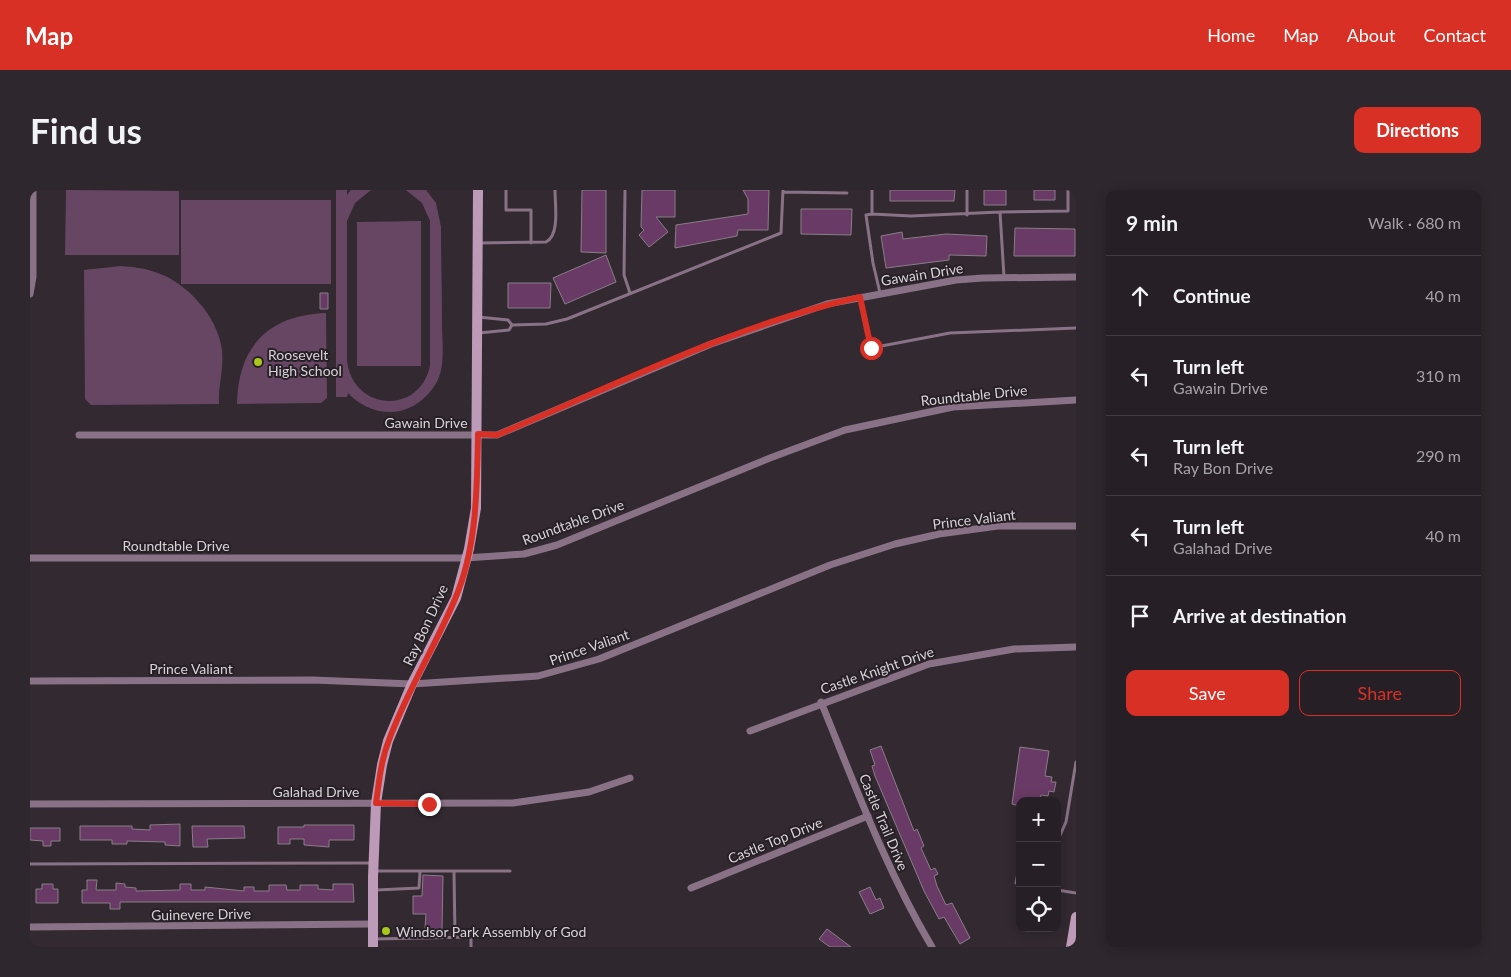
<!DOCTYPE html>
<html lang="en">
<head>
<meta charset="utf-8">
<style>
  :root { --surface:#261f25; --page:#2e272d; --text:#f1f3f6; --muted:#a4a2a7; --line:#423d42; --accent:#d93025 }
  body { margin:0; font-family:Lato,sans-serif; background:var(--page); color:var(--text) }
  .controls { position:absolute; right:15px; bottom:15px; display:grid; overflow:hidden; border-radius:10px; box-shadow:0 2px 12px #0003 }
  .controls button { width:45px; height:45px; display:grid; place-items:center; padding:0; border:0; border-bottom:1px solid var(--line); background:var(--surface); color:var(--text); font:25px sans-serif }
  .stop { position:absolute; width:15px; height:15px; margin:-11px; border:4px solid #d93025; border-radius:50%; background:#fff }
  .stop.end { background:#d93025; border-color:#fff; box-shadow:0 1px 5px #0008 }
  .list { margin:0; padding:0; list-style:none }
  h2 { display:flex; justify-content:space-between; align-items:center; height:65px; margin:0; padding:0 20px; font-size:21px }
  h2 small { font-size:16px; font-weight:400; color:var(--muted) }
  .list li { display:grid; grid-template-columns:32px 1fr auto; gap:15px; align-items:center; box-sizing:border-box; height:80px; padding:0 20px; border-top:1px solid var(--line) }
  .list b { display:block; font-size:19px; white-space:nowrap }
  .list p { margin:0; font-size:16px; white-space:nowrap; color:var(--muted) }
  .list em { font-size:16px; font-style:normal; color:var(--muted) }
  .actions { display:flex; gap:10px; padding:15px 20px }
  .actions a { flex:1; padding:11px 0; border:1px solid var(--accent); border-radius:10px; text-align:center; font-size:18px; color:var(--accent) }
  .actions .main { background:var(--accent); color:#fff }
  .icon { flex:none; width:28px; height:28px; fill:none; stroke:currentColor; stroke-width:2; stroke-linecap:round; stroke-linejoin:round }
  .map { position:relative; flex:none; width:1046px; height:757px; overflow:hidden; border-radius:10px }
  header { display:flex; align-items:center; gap:30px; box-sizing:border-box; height:70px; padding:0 25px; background:var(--accent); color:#fff }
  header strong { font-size:24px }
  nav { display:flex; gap:28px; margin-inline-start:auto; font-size:18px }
  .intro { display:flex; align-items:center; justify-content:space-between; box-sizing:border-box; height:120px; padding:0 30px }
  h1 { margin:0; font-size:35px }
  .button { padding:12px 22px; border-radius:10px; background:var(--accent); color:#fff; font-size:18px; font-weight:700 }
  main { display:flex; gap:30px; padding:0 30px }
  aside { flex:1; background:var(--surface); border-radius:10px; box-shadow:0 2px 12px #0003 }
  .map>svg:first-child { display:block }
  .green { fill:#674663 }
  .building { fill:#693a65; stroke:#897e87 }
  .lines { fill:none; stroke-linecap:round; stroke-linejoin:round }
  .lane { stroke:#897286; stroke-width:3 }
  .street { stroke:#897286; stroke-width:7 }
  .secondary { stroke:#be9ab9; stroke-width:10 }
  .route { stroke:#d93025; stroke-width:6 }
  .poi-dot { fill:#a9c71b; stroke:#282027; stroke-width:2 }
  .labels { text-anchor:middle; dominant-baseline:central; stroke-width:4; stroke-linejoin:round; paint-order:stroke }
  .street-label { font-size:14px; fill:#d8d2d7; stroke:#282027 }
  .poi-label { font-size:14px; fill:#d8d2d7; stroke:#282027; text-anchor:start }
</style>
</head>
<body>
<header>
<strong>Map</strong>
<nav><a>Home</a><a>Map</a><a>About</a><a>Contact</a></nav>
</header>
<div class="intro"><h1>Find us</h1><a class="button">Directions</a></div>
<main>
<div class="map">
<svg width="1046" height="757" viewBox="0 0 1046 757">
  <rect width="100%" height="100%" fill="#322931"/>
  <!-- green -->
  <path class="green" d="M36,0L149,1V65H35Z
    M306,0H317V5L321,0H341L325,13L317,31V170C322,221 389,226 400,176V31L392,13L376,0H396L406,13L411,37C411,70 412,102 412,134C412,151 415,171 409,187C402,204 387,217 370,221C350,225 331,217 318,203L317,207H306Z
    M151,10H301V94H151Z
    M391,31V176H327V32Z
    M91,76C103,77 114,78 125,82C157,92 188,127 192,160C194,179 188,196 189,214L61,215L55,209L54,80Z
    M296,123L297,208L291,213L207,214C208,157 238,125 296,123Z"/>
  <!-- building -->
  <path class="building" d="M552,0H576V63L551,62Z
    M612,0H645V27H626L638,42L619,57L609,45L614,40L611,37Z
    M713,0H739L738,40H708L707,46L645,58L646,35L718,24V9Z
    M860,0H925L924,11H860Z
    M954,0H976V15H954Z
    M1004,0H1025V10H1004Z
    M771,19H822L821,45L771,44Z
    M985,38L1045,39V66H984Z
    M872,42L873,49L916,44L957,46L956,66L919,65V70L856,78L851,46Z
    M576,65L586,92L535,114L523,88Z
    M478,93H521L520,118H478Z
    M290,103H298V119H290Z
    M851,556L884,641L887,639L894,656L891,658L901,680L905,678L908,684L904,686L907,696L916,715L922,713L940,748L930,754L914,727L909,729L894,701L845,586L842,576L845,575L840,560Z
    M990,557L1019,561L1015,586L1022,587L1021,592H1026L1024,602L1019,601L1018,606L1011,605L1010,611H990V616L982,614Z
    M150,634V656L135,655V652L97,651V654H82V650H50V636H102V639L120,640V635Z
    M274,635H324V650H299V657L274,655V649H260V654H248V637H274Z
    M162,636H214L215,648L177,649L178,657H163Z
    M0,638H30V651H21V656H13V651L0,650Z
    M393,685L413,686L412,740L395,739L396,724H383V706H392Z
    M57,690H67L66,700H86V693L95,694V697L106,698V701L150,700V694H161V700H175V697L214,701V697H224V701H239V695H256L257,700H270V695H288V699L303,700V694H323L324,712H90V719H80V713H52V700H57Z
    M12,694H23V699H28V713H6V699H12Z
    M840,697L846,710L850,708L854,718L840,724L829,702Z
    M797,739L821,757H800L789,749Z"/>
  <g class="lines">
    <!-- lane -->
    <path class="lane" d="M476,0V20H501V53
      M595,0L594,85L600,103
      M842,0V24L881,26L970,22
      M753,2L817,3
      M842,24L836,25L843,73L850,103
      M937,25V0
      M448,53L516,52C530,45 525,15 525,0
      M974,87L970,22L1038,21V0
      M830,107L841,158L920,143L1046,138
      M448,127L478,130L482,135
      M449,143L479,140L482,135L516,134L537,129L751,43L753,0
      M1027,652L1036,632L1046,572
      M990,673L986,693L990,694
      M0,674L342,673
      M346,681H480
      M424,682L425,747
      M346,700L389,698L390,682
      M1027,700L1046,703
      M344,749L441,747V757"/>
    <!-- street -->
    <path class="street" d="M0,104L3,87V0
      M49,245H467L681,154L797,114L926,90L953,88L1046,87
      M0,368H436L494,364L527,355L740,268L815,240L923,217L1046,210
      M0,491L283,490L382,494L508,486L569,469L800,375L865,354L909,344L968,336H1046
      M791,512C825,595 856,680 902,757
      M720,541L899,474L984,459L1046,457
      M0,614L483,613L559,602L600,588
      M661,698L838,626
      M0,737L343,734"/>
    <!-- secondary -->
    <path class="secondary" d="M343,757V687L346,613L352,575L358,551L382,494L426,408L439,359L446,318L448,0
      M1041,757L1046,727"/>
  </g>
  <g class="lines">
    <!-- route -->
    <path class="route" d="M399,614L346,613C349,592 351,570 359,550C377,501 405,457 425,409C447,358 447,299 448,244L467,245C586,195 704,135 830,107L841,158"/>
  </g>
  <!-- markers -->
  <g class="poi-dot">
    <circle cx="228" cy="172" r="5"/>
    <circle cx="356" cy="741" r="5"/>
  </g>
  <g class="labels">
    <!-- street labels -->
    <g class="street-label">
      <text transform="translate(892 84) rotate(-9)">Gawain Drive</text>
      <text transform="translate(944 205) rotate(-6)">Roundtable Drive</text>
      <text x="396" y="232">Gawain Drive</text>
      <text transform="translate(944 329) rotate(-7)">Prince Valiant</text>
      <text transform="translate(543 332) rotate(-20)">Roundtable Drive</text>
      <text x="146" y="355">Roundtable Drive</text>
      <text transform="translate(395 435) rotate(-65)">Ray Bon Drive</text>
      <text transform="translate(559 457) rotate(-19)">Prince Valiant</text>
      <text x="161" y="478">Prince Valiant</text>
      <text transform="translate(847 480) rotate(-19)">Castle Knight Drive</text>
      <text x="286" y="601">Galahad Drive</text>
      <text transform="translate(854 632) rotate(67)">Castle Trail Drive</text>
      <text transform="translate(745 650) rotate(-22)">Castle Top Drive</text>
      <text transform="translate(171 724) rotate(-1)">Guinevere Drive</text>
    </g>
    <!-- poi labels -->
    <g class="poi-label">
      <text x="238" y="164">Roosevelt<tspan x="238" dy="16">High School</tspan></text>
      <text x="366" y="741">Windsor Park Assembly of God</text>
    </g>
  </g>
</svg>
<div class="controls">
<button>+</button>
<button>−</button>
<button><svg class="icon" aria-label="locate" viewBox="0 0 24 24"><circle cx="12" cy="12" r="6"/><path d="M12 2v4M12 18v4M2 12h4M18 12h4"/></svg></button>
</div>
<div class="stop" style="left:841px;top:158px"></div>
<div class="stop end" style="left:399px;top:614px"></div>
</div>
<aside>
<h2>9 min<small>Walk · 680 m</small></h2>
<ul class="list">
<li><svg class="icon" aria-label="ahead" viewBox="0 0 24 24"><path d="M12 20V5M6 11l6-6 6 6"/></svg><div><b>Continue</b></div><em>40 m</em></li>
<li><svg class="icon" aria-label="left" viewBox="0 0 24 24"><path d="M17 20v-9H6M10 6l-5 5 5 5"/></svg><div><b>Turn left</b><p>Gawain Drive</p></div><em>310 m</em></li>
<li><svg class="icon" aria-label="left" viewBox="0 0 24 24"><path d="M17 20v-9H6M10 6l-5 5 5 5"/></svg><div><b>Turn left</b><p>Ray Bon Drive</p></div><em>290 m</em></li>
<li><svg class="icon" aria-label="left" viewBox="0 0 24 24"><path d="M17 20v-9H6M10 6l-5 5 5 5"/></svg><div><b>Turn left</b><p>Galahad Drive</p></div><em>40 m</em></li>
<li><svg class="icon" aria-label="arrive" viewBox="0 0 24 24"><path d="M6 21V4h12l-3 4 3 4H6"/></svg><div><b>Arrive at destination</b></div></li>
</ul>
<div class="actions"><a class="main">Save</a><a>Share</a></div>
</aside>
</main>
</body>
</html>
